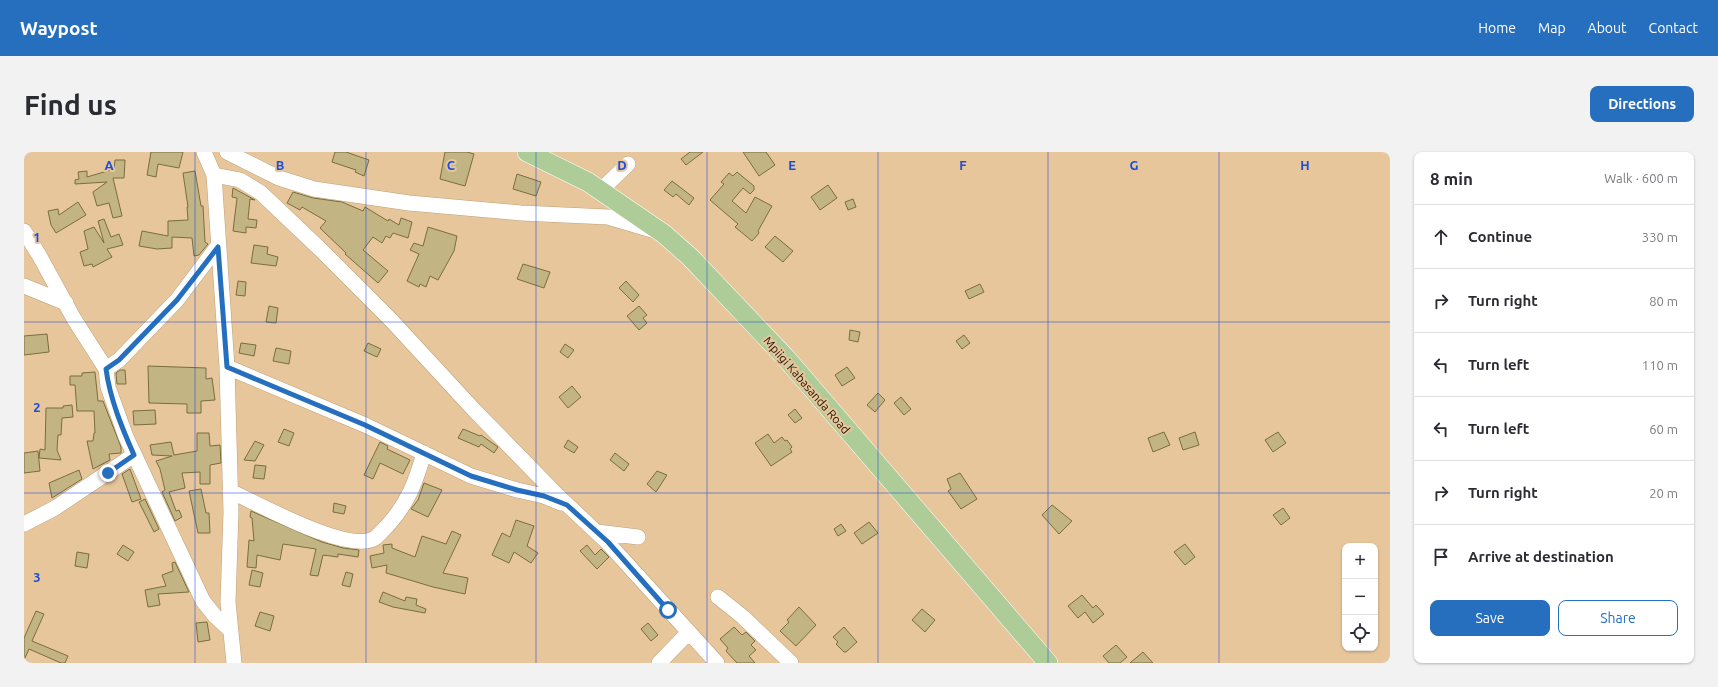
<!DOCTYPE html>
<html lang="en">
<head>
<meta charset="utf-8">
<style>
  :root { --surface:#fff; --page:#f2f2f3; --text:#2b2b33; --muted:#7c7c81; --line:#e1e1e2; --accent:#266fbf }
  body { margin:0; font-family:Ubuntu,sans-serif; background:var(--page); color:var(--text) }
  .controls { position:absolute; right:12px; bottom:12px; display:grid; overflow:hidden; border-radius:8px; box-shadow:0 1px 3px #0004 }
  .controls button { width:36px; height:36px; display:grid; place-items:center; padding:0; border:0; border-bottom:1px solid var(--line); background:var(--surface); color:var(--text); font:20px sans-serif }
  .stop { position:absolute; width:12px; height:12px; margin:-9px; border:3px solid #266fbf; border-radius:50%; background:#fff }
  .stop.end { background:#266fbf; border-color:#fff; box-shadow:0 1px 4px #0008 }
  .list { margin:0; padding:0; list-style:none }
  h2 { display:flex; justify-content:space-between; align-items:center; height:52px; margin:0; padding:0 16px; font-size:17px }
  h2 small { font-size:13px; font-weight:400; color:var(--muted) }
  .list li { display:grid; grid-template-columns:26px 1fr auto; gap:12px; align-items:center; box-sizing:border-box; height:64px; padding:0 16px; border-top:1px solid var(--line) }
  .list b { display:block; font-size:15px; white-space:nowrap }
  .list em { font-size:13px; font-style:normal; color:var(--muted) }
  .actions { display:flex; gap:8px; padding:12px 16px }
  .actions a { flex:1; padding:9px 0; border:1px solid var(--accent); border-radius:8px; text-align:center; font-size:14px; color:var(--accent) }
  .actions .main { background:var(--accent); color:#fff }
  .icon { flex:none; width:22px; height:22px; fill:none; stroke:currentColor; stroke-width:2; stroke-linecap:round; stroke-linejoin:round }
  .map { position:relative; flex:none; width:1366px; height:511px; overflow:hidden; border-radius:8px }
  header { display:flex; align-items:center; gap:24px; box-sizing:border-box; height:56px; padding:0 20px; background:var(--accent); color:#fff }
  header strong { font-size:19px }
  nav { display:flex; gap:22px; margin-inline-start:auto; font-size:14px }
  .intro { display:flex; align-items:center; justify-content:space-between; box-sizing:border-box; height:96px; padding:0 24px }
  h1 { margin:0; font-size:28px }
  .button { padding:10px 18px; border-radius:8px; background:var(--accent); color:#fff; font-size:14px; font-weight:700 }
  main { display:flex; gap:24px; padding:0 24px }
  aside { flex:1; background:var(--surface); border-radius:8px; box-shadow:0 1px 3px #0004 }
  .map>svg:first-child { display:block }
  .building { fill:#c2b483; stroke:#7a6d3e }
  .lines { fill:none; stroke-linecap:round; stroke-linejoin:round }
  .minor-casing { stroke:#bfa077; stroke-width:16 }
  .major-casing { stroke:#fff; stroke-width:20 }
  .minor { stroke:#fff; stroke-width:15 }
  .major { stroke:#aecc98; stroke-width:19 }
  .route { stroke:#266fbf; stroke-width:5 }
  .grid { fill:none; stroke:#1d4ed8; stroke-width:1; stroke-opacity:0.55 }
  .labels { text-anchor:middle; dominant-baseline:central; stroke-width:4; stroke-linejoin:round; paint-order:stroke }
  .street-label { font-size:12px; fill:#211506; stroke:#e7c69c }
  .grid-label { font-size:13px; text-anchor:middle; font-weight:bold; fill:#1d4ed8; stroke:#e7c69c; stroke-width:4; stroke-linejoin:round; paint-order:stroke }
</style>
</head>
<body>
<header>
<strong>Waypost</strong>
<nav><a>Home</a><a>Map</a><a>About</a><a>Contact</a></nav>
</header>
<div class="intro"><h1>Find us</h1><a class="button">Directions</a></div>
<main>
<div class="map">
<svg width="1366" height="511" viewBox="0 0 1366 511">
  <rect width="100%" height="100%" fill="#e7c69c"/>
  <!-- building -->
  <path class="building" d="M127,0H159L155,16L134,12L132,25L123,23Z
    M311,0H322L345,8L340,24L331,20L332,18L308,10Z
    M421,0H443L450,2L441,34L416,27Z
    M666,0H679L662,13L657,7Z
    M719,0H742L751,13L735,24Z
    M91,8H101L100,26H89L98,64L89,66L85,51L73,54L69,40L83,30L51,32V28L55,27L54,20L63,19V25L90,17Z
    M171,19L177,54H179L181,90L184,92L175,103L170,104L168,86L148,85V96L133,97L115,94L118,79L144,84V69L164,68L163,55H164L159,21Z
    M713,20L730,34V38L726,42L719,36L708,49L722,61L731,45L748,54L734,79L735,81L728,89L711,75L714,72L686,48L700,32L697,30L705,21L709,24Z
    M493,22L517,30L512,44L489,37Z
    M648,29L670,46L665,53L652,42L649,45L640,38Z
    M804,33L813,46L796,58L787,45Z
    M209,36L231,48L226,47L224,67L233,68L232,76L222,75V81L209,79L213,46L208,45Z
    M269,40L289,46L318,50L339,59L341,55L364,69L365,67L375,73L377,66L388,70L384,86L369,81L366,86L362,84L358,91L349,85L339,98L364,119L354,131L321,102L322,101L296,76L302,69L278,55L276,58L263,51Z
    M829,47L832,55L824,58L821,50Z
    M54,50L62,63L32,81L27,73L24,59L34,57L35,63Z
    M80,67L87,85L95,82L99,93L83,97L88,105L69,115L68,112L60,114L56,100L64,97L60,79L70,75L80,91L74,69Z
    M404,75L433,84L430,99L414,128L406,124L402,135L396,132L395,135L383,129L395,102L386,98L390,91L399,94Z
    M751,84L769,99L759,110L741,95Z
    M230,93L244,95L243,102L254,105L252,114L227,111Z
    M499,112L526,120L520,136L493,127Z
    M214,129L222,130L221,144L212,143Z
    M602,129L615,143L609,150L595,136Z
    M956,132L960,140L945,147L941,139Z
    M245,154L254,156L252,171L242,170Z
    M615,154L623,163L619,166L623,171L615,178L603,164Z
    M826,178L836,180L834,190L825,188Z
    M23,182L25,200L0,203V184Z
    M940,183L946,191L938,197L932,189Z
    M217,191L232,193L230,204L215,201Z
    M344,191L357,197L353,205L340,199Z
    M541,192L550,198L544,206L536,200Z
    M252,196L267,199L265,212L249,209Z
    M124,214L182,216V227L188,226L191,248L177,249V261H163V252L125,251Z
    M823,215L831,226L818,234L811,223Z
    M96,218H101L102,232H93L92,221Z
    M71,220L74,249H79L97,295V301L85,302L86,308L69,317L63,289H69L70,281H71L70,259H53L51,233H46V224H58V221Z
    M548,234L557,245L544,256L535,245Z
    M854,241L861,248L851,260L843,253Z
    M877,245L887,257L880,263L870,251Z
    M48,253L49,265L38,266L37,283H34L33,298L37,308L15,306L16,297L21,298L22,256H39V254Z
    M771,257L778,266L771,271L764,263Z
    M131,258L132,272L110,273L109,259Z
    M260,277L270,281L265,294L254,290Z
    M439,277L456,284L457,283L474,295L470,301L457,292L455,295L434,286Z
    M1140,280L1146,293L1129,300L1124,286Z
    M1171,280L1175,293L1159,298L1155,286Z
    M1254,280L1262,291L1249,300L1241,288Z
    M173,281H185L186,294L196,293L197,311L186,313V332H176V320L158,321L161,336L145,340L152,359L155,358L158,365L151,369L138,340L141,338L136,317L132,309L148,304L128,303L126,293L147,290L150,303L173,299Z
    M744,282L750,291L758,285L761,289L763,288L768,295L766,297L768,300L747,314L731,291Z
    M544,288L554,295L550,301L540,295Z
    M231,289L240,293L231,309L220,308Z
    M356,290L364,294L363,297L386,308L379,322L356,311L349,327L340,323Z
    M14,299L16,319L0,321V301Z
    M591,301L605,312L600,319L586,308Z
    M231,313L242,314L240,327L229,326Z
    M106,317L117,347L108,350L98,322Z
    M55,318L58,327L28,346L25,331Z
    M633,319L643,323L632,340L623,332Z
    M936,321L953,347L937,357L924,339L927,337L923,327Z
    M400,331L418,338L404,365L387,357L394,348Z
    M177,337L182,361H185L186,381H174L165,339Z
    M121,347L135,377L130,380L115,350Z
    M310,351L322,354L320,362L309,360Z
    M1028,353L1048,369L1035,382L1018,363Z
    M1259,356L1266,366L1257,373L1249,363Z
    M227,359L298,390L319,396L335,398L334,405L314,402V405L299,403L294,424L286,423L292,397L259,392L256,408L233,403L232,416L223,415L225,388L230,389L228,366L226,365Z
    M492,368L510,374L503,394L514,401L507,411L490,400L485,411L468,403L478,381L486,385Z
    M845,370L854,381L838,392L830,381Z
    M817,372L822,379L814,384L810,377Z
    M428,379L437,383L419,421L444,426L441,442L409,435L369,423L362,421L363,413L348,416L346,404L360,401L359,393L368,392V396L391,405L398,384L422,392Z
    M1161,392L1171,405L1161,413L1150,400Z
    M99,393L110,400L104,409L93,402Z
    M563,393L571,403L577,397L585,405L573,417L556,399Z
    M53,400L65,402L63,416L51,414Z
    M151,410L165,440L134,442L136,453L124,455L121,438L142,434L138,423L149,419L148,411Z
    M228,418L239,421L236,435L225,433Z
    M322,420L329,422L326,435L318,433Z
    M359,440L381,449L382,445L393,447L392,453L402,457L401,461L369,455L355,450Z
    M1058,443L1069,456L1072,453L1080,462L1069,471L1061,460L1054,466L1044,454Z
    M775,455L792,473L772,494L756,479L765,470L763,468Z
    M898,457L911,468L901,480L888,468Z
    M12,459L20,462L8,489L44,504L41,511H37L5,497L0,508V486Z
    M236,460L250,464L246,479L231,474Z
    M183,470L186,488L174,490L172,471Z
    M624,471L634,483L627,489L617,477Z
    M710,475L718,483L722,480L731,489L727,493L732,498L725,504L731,511H713L702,499L704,496L696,487Z
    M820,475L833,490L822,500H820L812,492L814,490L809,485Z
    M1092,493L1103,505L1096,511H1085L1079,504Z
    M1119,500L1129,511H1106Z"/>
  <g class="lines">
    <!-- minor casing -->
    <g class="minor-casing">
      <path id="minor" d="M180,0L190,23L203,215L207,360L204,450L210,511
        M203,0L255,26L290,37L385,51L497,61L584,65L628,78
        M190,23L216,28L237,41L296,97L367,168L451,259L535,345L583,390L693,511
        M576,39L604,12
        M0,79L15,103L50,167L82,217L84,235L102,285L179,449L191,464L205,477
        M0,134L42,151
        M203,215L341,273L447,324L493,338L520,344L537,351
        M82,217L95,208L153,148L193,95
        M206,339C233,351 325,403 351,386C355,383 360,377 364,373C384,351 392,329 400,301
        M0,372L31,356L110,303
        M573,380L614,385
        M694,445L719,465L767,511
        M635,511L665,480"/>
    </g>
    <!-- major casing -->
    <g class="major-casing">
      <path id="major" d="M503,0L564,30L640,82L666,105L762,206L1024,511"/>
    </g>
    <!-- minor -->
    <use href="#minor" class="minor"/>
    <!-- major -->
    <use href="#major" class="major"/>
  </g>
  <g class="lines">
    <!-- route -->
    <path class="route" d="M84,321L110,303C98,276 86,247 82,217L95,208L153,148L194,95L203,215L341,273L447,324L493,338L520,344L543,353L584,390L644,458"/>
  </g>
  <!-- grid -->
  <path class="grid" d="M171,0V511M342,0V511M512,0V511M683,0V511M854,0V511M1024,0V511M1195,0V511M0,170H1366M0,341H1366"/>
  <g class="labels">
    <!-- street labels -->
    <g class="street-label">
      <text transform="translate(783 233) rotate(49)">Mpiigi Kabasanda Road</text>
    </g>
  </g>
  <g class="grid-label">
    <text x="85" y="18">A</text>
    <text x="256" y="18">B</text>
    <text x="427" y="18">C</text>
    <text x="598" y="18">D</text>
    <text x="768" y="18">E</text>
    <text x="939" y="18">F</text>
    <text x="1110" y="18">G</text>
    <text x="1281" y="18">H</text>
    <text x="13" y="90">1</text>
    <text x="13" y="260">2</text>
    <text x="13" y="430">3</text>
  </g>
</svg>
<div class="controls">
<button>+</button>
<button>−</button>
<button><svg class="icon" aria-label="locate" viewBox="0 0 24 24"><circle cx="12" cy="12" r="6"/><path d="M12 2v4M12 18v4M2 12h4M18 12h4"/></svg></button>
</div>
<div class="stop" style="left:644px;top:458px"></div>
<div class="stop end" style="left:84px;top:321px"></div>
</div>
<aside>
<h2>8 min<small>Walk · 600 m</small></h2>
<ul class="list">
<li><svg class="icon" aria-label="ahead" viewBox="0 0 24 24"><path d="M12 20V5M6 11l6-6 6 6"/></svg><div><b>Continue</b></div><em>330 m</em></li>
<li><svg class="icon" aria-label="right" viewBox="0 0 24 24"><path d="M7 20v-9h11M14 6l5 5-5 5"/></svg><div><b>Turn right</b></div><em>80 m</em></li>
<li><svg class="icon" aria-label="left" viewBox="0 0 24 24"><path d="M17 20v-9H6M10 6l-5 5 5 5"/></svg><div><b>Turn left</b></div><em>110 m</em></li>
<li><svg class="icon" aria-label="left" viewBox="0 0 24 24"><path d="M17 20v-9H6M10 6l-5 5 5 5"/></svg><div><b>Turn left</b></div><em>60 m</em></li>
<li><svg class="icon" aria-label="right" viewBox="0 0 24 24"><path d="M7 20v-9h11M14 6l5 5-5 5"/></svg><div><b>Turn right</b></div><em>20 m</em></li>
<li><svg class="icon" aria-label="arrive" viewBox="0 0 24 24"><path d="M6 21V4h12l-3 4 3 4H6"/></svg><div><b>Arrive at destination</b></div></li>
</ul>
<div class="actions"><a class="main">Save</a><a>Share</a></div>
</aside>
</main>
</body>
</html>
